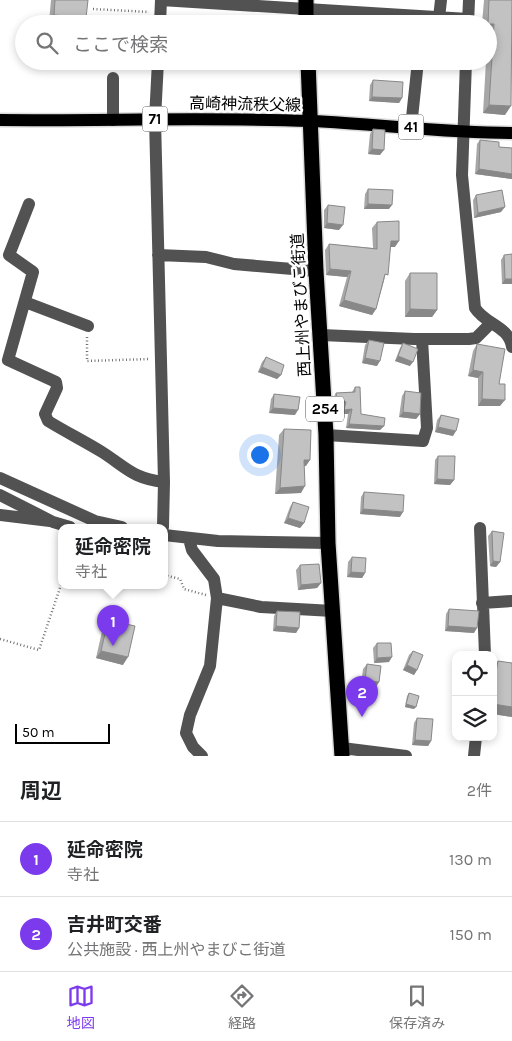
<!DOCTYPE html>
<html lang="ja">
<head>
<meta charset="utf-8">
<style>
  :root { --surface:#fff; --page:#f6f6f6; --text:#202124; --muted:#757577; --line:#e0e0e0; --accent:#7c3aed }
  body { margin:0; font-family:Karla,"Noto Sans JP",sans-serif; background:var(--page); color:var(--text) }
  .controls { position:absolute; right:15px; bottom:15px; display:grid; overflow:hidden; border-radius:10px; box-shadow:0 2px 8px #0003 }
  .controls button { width:45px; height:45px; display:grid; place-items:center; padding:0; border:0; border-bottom:1px solid var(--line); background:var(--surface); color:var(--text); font:25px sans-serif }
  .scale { position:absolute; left:15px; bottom:12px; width:95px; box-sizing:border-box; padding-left:5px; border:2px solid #000; border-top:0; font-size:14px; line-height:18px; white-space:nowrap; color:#000; -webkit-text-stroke:4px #fff; paint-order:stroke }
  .you { position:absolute; left:259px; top:454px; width:18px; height:18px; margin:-12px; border:4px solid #fff; border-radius:50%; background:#1a73e8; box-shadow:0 0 0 8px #1a73e833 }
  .badge { display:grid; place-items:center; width:32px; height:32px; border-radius:50%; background:var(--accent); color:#fff; font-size:16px; font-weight:700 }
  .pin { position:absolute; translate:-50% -41px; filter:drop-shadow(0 1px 2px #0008) }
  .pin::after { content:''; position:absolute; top:26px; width:18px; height:15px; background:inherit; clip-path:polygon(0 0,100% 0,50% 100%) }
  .popup { position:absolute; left:58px; top:524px; width:110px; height:65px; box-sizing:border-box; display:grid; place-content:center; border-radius:10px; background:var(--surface); filter:drop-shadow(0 1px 4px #0005); font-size:16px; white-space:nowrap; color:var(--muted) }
  .popup b { font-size:19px; color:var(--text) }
  .popup::after { content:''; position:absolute; left:50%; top:100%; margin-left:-10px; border:10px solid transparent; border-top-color:var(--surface) }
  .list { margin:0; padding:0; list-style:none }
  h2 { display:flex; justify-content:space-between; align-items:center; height:65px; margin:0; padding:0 20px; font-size:21px }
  h2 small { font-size:16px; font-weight:400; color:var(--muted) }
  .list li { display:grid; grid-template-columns:32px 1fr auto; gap:15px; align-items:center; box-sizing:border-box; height:75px; padding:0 20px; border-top:1px solid var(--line) }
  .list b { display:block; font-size:19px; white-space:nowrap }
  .list p { margin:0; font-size:16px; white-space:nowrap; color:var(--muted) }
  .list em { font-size:16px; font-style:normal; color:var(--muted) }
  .icon { flex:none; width:28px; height:28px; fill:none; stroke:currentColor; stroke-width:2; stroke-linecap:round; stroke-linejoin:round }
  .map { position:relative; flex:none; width:512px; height:756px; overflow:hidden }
  .search { position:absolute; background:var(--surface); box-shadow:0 2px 8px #0003; left:15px; right:15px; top:15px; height:55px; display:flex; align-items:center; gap:12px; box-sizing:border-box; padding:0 18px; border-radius:28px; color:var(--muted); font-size:19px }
  .sheet { height:215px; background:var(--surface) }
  nav { display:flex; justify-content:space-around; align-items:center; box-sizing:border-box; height:70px; border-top:1px solid var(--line); background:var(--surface); font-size:14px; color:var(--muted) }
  nav a { display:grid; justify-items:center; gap:2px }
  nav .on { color:var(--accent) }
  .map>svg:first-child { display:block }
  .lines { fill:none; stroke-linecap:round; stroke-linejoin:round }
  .major-casing { stroke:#dbdbdb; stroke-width:15 }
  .highway-casing { stroke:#dbdbdb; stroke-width:18 }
  .path { stroke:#747474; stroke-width:2.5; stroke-dasharray:1 2.5; stroke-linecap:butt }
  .minor { stroke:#525252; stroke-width:12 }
  .major { stroke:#000; stroke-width:12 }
  .highway { stroke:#000; stroke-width:15 }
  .wall { fill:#a7a7a7 }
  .shaded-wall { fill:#888 }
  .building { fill:#c2c2c2; stroke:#888 }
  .labels { text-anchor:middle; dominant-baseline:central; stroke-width:5; stroke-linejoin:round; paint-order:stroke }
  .shield { fill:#fff; stroke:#4c4c4c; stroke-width:1 }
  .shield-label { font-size:15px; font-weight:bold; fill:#000 }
  .street-label { font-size:16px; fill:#000; stroke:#fff }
</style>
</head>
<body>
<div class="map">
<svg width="512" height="756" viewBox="0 0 512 756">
  <rect width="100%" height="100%" fill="#fff"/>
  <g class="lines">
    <!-- major casing -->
    <g class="major-casing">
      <path id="major" d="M0,120C104,121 208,117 311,121C378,124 445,133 512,133"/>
    </g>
    <!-- highway casing -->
    <g class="highway-casing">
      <path id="highway" d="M306,24V0
        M308,61L316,271L326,435L328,543L342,756"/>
    </g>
    <!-- path -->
    <path class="path" d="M93,9L149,12
      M87,337V361L150,359
      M164,575L180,579L184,589L206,595
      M0,639L39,650L62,582"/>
    <!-- minor -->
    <path class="minor" d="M439,18L441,0
      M160,24L161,0L468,19
      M468,24L469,0
      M158,61L155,119L164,482L163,527
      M466,61L462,175L475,308C486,325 509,326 512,347
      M113,78V120
      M411,127L418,61
      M29,204L9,255L33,272L8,360L56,382L57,388L45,414L48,421C66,432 84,441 102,452C127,468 132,478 164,482
      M158,255L206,257L234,264L316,271
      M25,302L88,326
      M321,335L414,339H469L476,338L491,323
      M326,435L423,441L427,428L422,339
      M0,478L95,521L122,527
      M0,495L53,522L70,527
      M0,515L50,521
      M480,528L485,655
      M164,535L218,541L328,543
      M189,539L192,550L214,579L217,598L261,607L333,611
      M482,603L512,601
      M342,748L406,756
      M202,756L193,747L186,733L190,715L210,666L217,598
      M474,756L476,737"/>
    <!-- major -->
    <use href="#major" class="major"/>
    <!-- highway -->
    <use href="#highway" class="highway"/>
  </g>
  <!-- wall -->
  <path class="wall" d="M51,0H88L49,22Z
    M484,0H512L505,115L483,113L486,61H488V24H482Z
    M373,80L402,98L399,103L369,101L370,85Z
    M373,129L380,155L368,154L370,134Z
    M480,140L499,147L512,148V179L475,174L477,144Z
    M368,189L389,209H364L365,194Z
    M476,195L501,212L474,218L473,200Z
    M328,205L339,230L324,228V210Z
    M377,222L395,247H391L384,281L376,309L372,315L339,306L347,277L326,275L325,250L329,244L373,248L372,228Z
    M504,255L512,284H502L501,260Z
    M410,273L437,310L432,317H405V281Z
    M369,340L377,366L362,363L365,345Z
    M403,343L410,366L395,361L400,348Z
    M477,344L499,384L500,406H478V378L468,376L473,351Z
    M266,357L281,375L277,379L258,372L262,362Z
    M355,387L361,414L384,426L380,430L346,428L348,414H340L343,406L333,402V398L336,393L352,392Z
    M405,391L420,414L416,419L399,417L402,396Z
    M274,394L295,415L269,413L271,399Z
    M441,415L453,436L435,432L437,420Z
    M284,429L306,466H304L301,493L275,494L279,435Z
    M438,456L454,480L450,485L434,484L435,460Z
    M364,492L400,517L360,514L361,497Z
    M293,502L304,523L300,528L284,523L290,507Z
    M492,531L500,562L496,567L490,566L488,536Z
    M352,557L365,573L362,578L347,577L348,562Z
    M300,565L321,583L317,588L298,590L296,570Z
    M449,609L474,633L445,631L446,614Z
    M277,611L299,628L296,633L273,631L274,616Z
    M108,620L123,665L96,658L103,627Z
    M377,643L389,662L374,663L373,648Z
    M413,651L417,670L414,675L403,670L409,655Z
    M498,661L512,663V717L493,714V668Z
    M367,664L376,687L361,685L363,669Z
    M409,693L414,709L405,707L407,696Z
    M417,718L431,741L428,746L412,745L414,723Z"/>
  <!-- shaded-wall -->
  <path class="shaded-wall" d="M54,15L86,18L82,24H68L49,22Z
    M488,24H494L488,33Z
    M372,97L402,98L399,103L369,101Z
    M489,105L511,106L505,115L483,113Z
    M372,149L384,150L380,155L368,154Z
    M479,169L512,174V179L475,174Z
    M368,204L392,205L389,209H364Z
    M505,207L501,212L474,218L478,213Z
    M327,223L343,225L339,230L324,228Z
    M391,241H399L395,247H387Z
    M330,269L351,271L347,277L326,275Z
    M505,279H512V284H502Z
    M344,300L376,309L372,315L339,306Z
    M410,309L437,310L432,317H405Z
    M398,356L413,362L410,366L395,361Z
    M365,358L380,361L377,366L362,363Z
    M262,367L281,375L277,379L258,372Z
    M473,370L483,372L478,378L468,376Z
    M337,398L346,402L343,406L333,402Z
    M482,399L505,400L500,406H478Z
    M273,408L298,410L295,415L269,413Z
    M352,409L348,414H340L344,410Z
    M403,412L420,414L416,419L399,417Z
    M349,424L384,426L380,430L346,428Z
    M438,427L456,431L453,436L435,432Z
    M304,460H310L306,466H299Z
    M437,479L454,480L450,485L434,484Z
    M305,486L301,493L275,494L280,488Z
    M363,509L403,512L400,517L360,514Z
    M288,518L304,523L300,528L284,523Z
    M493,561L500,562L496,567L490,566Z
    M351,572L365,573L362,578L347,577Z
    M321,583L317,588L298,590L301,585Z
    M276,626L299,628L296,633L273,631Z
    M448,626L477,628L474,633L445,631Z
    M101,651L128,657L123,665L96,658Z
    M392,657L389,662L374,663L377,658Z
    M407,665L417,670L414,675L403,670Z
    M365,680L379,682L376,687L361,685Z
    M406,704L416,707L414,709L405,707Z
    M493,704L512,707V717L493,714Z
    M415,740L431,741L428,746L412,745Z"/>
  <!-- building -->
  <path class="building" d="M55,0H88L86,18L54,15Z
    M489,0H512L511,106L489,105L494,24H488Z
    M373,80L403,82L402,98L372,97Z
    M373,129L385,130L384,150L372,149Z
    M480,140L499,142V147L512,148V174L479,169Z
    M368,189L393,190L392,205L368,204Z
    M502,190L505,207L478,213L476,195Z
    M328,205L345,207L343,225L327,223Z
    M399,221V241H391L388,275L385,274L376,309L344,300L351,271L330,269L329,244L377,249V222Z
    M512,254V279H505L504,255Z
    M410,273H437V310L410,309Z
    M369,340L384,343L380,361L365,358Z
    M403,343L418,349L413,362L398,356Z
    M477,344L505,349L499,384H505V400L482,399L483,372L473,370Z
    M266,357L284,365L281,375L262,367Z
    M355,387H360L361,414L385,418L384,426L349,424L352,409L344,410L346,402L337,398L336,393L355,392Z
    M405,391L421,393L420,414L403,412Z
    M274,394L300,397L298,410L273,408Z
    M441,415L459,419L456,431L438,427Z
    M284,429L311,430L310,460H304L305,486L280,488Z
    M438,456H455L454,480L437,479Z
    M364,492L404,495L403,512L363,509Z
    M293,502L309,507L304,523L288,518Z
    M492,531L504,533L500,562L493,561Z
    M352,557L366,558L365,573L351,572Z
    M319,564L321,583L301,585L300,565Z
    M449,609L479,611L477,628L448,626Z
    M277,611L300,612L299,628L276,626Z
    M108,620L135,626L128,657L101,651Z
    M377,643H391L392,657L377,658Z
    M413,651L423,655L417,670L407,665Z
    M498,661L512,663V707L493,704V689Z
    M367,664L381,666L379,682L365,680Z
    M409,693L419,696L416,707L406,704Z
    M417,718L433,719L431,741L415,740Z"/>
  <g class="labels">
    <!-- shield labels -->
    <g class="shield">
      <rect x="142.5" y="106.5" width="25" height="25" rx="4"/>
      <rect x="398.5" y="114.5" width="25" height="25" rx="4"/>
      <rect x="306" y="396.5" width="38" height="25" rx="4"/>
    </g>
    <g class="shield-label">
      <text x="155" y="119">71</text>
      <text x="411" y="127">41</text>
      <text x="325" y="409">254</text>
    </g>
    <!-- street labels -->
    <g class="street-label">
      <text transform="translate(245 104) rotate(1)">高崎神流秩父線</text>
      <text transform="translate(301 305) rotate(-93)">西上州やまびこ街道</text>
    </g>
  </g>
</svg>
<div class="controls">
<button><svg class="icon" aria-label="locate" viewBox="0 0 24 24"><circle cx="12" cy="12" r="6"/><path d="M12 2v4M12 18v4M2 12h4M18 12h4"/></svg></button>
<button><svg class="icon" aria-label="layers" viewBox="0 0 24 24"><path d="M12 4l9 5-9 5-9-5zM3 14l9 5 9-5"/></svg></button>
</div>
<div class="scale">50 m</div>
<div class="you"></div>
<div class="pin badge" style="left:113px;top:646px">1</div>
<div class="popup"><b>延命密院</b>寺社</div>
<div class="pin badge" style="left:362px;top:717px">2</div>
<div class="search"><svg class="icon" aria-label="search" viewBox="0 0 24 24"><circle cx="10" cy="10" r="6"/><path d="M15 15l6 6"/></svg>ここで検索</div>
</div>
<section class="sheet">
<h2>周辺<small>2件</small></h2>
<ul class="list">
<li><span class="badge">1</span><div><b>延命密院</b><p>寺社</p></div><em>130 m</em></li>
<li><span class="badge">2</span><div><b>吉井町交番</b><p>公共施設 · 西上州やまびこ街道</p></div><em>150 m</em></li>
</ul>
</section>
<nav>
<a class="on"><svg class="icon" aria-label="map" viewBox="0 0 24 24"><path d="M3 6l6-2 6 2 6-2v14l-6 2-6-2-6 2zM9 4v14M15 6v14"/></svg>地図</a>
<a><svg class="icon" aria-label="directions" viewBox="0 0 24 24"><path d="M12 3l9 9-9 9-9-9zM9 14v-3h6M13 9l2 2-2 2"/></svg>経路</a>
<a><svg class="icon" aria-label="saved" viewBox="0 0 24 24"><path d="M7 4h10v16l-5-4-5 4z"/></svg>保存済み</a>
</nav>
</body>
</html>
